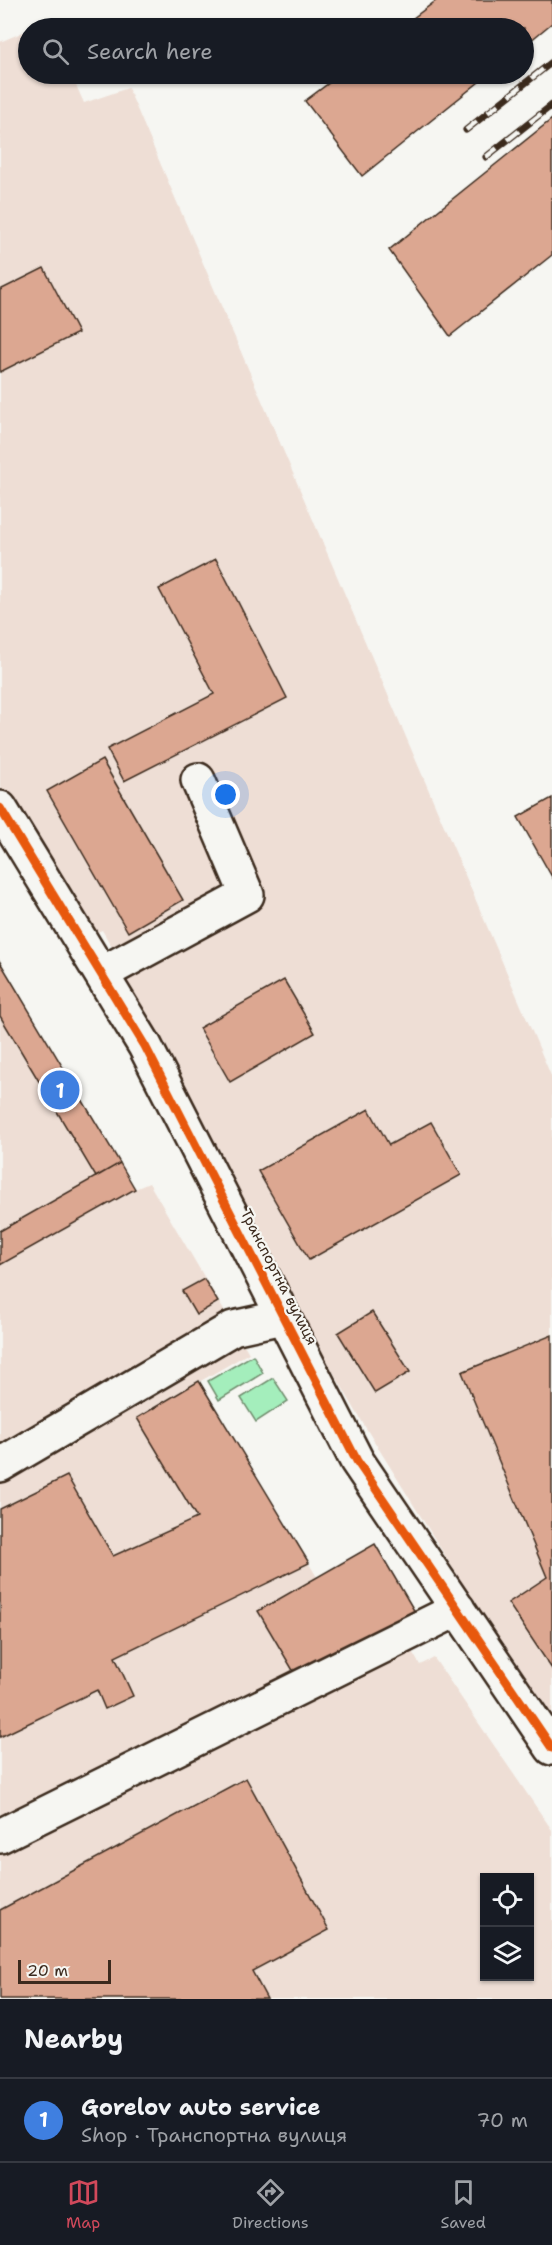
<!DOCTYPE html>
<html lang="en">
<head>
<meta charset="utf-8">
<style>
  :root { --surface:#171b24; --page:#242831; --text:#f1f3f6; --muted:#9ea1a6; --line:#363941; --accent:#d1495b }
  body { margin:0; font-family:"Shantell Sans",sans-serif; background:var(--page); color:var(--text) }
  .controls { position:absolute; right:18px; bottom:18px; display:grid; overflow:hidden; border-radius:0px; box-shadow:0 2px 4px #0004 }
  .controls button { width:54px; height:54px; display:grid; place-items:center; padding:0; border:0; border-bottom:2px solid var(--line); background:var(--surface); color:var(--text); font:30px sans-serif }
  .scale { position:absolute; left:18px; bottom:15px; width:93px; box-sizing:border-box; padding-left:6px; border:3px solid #3b2a1e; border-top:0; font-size:16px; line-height:21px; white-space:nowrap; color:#3b2a1e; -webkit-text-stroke:4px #f6f6f2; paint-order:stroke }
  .you { position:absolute; left:226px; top:795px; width:21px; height:21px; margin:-15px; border:4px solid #fff; border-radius:50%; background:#1a73e8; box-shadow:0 0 0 9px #1a73e833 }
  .badge { display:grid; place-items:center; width:39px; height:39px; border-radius:50%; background:var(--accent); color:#fff; font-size:20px; font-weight:700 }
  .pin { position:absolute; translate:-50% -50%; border:3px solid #fff; box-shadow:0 2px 6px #0006 }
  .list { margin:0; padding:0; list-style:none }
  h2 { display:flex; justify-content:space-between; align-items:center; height:78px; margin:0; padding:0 24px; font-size:26px }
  h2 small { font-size:20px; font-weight:400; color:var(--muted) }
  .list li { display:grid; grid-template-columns:39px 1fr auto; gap:18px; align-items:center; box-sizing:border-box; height:84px; padding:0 24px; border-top:2px solid var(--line) }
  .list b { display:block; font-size:22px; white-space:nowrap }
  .list p { margin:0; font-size:20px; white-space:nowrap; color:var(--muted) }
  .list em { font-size:20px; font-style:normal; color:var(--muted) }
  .icon { flex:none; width:33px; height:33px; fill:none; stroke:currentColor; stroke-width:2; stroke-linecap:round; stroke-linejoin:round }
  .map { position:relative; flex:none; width:552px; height:1999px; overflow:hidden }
  .search { position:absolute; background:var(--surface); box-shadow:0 2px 4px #0004; left:18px; right:18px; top:18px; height:66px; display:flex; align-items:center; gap:15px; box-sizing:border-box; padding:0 21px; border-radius:33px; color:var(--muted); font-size:22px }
  .sheet { height:162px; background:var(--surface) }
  nav { display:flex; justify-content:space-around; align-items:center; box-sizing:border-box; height:84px; border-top:2px solid var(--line); background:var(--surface); font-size:16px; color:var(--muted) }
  nav a { display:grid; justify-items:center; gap:3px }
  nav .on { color:var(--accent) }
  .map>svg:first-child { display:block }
  .built { fill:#eeded5; fill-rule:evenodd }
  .grass { fill:#a4eebc; stroke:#708c6d; stroke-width:1.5 }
  .building { fill:#dca791; stroke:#3b2a1e; stroke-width:1.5 }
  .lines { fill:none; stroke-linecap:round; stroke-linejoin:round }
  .minor-casing { stroke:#3b2a1e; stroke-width:38 }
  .minor { stroke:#f6f6f2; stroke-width:33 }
  .rail-casing { stroke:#3b2a1e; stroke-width:7 }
  .rail { stroke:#f6f6f2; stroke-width:4.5; stroke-dasharray:14; stroke-linecap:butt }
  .cycleway-casing { stroke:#f6f6f2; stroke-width:13 }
  .cycleway { stroke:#e8590c; stroke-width:9 }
  .labels { text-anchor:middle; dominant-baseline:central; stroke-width:4.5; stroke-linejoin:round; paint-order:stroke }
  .street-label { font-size:15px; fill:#3b2a1e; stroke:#f6f6f2 }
</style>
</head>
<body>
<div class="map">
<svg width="552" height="1999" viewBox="0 0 552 1999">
  <rect width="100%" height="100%" fill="#f6f6f2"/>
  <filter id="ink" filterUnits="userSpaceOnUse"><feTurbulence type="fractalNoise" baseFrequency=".0167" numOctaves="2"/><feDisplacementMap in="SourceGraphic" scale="12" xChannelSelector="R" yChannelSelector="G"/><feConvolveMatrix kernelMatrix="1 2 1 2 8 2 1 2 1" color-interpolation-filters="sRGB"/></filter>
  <g filter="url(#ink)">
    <!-- built -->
    <path class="built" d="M28,30V74H71L84,103L128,88L552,1078V1728L364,1425L293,1303L125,984L130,978L102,930L89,936L0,787V42Z
      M0,962L135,1189L149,1183L249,1353L199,1382L317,1577L375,1544L415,1612L395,1623L420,1665L434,1658L552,1830V1999H0ZM484,1878H530V1976H484Z"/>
    <!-- grass -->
    <path class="grass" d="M253,1355L263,1373L219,1400L208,1381Z
      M273,1378L288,1401L256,1422L241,1398Z"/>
    <!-- building -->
    <path class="building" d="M437,0H552V23L524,46V28H400Z
      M341,74H489L362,176L305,101Z
      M552,119V255L450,336L389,250Z
      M44,268L78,333L0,372V290Z
      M216,559L287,698L124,781L107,749L214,694L159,589Z
      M102,760L183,900L128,932L47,791Z
      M552,798V877L518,817Z
      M0,962L120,1163L96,1177L0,1016Z
      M284,980L315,1033L230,1082L199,1028Z
      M369,1109L389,1145L431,1122L461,1175L309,1260L258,1171Z
      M120,1163L135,1189L0,1265V1231Z
      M204,1279L218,1302L196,1315L182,1291Z
      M372,1312L410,1372L375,1393L338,1333Z
      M552,1335V1669L508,1603L547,1577L462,1372Z
      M199,1381L309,1563L115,1657L133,1696L105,1709L97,1690L0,1737V1509L67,1476L113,1556L197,1518L137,1418Z
      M375,1544L415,1612L298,1679L258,1611Z
      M246,1778L329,1930L252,1971L267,1999H0V1910Z"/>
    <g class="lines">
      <!-- minor casing -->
      <g class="minor-casing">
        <path id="minor" d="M0,808L145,1046L357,1461L552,1748
          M101,974L247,895L198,780
          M0,1465L233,1328L283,1317
          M0,1836L458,1609"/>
      </g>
      <!-- minor -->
      <use href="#minor" class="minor"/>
      <!-- rail casing -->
      <g class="rail-casing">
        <path id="rail" d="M466,130L552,62
          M486,157L552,105"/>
      </g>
      <!-- rail -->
      <use href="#rail" class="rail"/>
      <!-- cycleway casing -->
      <g class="cycleway-casing">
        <path id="cycleway" d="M0,808L145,1046L357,1461L552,1748"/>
      </g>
      <!-- cycleway -->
      <use href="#cycleway" class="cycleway"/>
    </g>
  </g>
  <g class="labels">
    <!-- street labels -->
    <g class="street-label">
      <text transform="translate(279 1277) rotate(63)">Транспортна вулиця</text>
    </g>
  </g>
</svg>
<div class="controls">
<button><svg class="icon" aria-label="locate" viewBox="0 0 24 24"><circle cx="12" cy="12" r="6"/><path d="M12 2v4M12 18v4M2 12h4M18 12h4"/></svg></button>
<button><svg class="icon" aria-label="layers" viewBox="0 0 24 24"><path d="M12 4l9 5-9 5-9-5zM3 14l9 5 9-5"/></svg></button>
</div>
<div class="scale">20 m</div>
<div class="you"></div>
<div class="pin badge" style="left:60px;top:1090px;background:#3f7fe0">1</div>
<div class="search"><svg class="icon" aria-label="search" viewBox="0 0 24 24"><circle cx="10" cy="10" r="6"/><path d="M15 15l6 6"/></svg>Search here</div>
</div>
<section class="sheet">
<h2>Nearby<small></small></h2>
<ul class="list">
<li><span class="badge" style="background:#3f7fe0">1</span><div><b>Gorelov auto service</b><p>Shop · Транспортна вулиця</p></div><em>70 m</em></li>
</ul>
</section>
<nav>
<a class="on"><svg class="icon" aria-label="map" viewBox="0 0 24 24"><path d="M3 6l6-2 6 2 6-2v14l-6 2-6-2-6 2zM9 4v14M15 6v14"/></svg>Map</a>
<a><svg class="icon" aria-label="directions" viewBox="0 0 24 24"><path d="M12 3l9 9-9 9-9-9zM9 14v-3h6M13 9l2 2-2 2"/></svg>Directions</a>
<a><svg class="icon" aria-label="saved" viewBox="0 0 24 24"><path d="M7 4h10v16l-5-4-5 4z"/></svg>Saved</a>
</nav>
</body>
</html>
